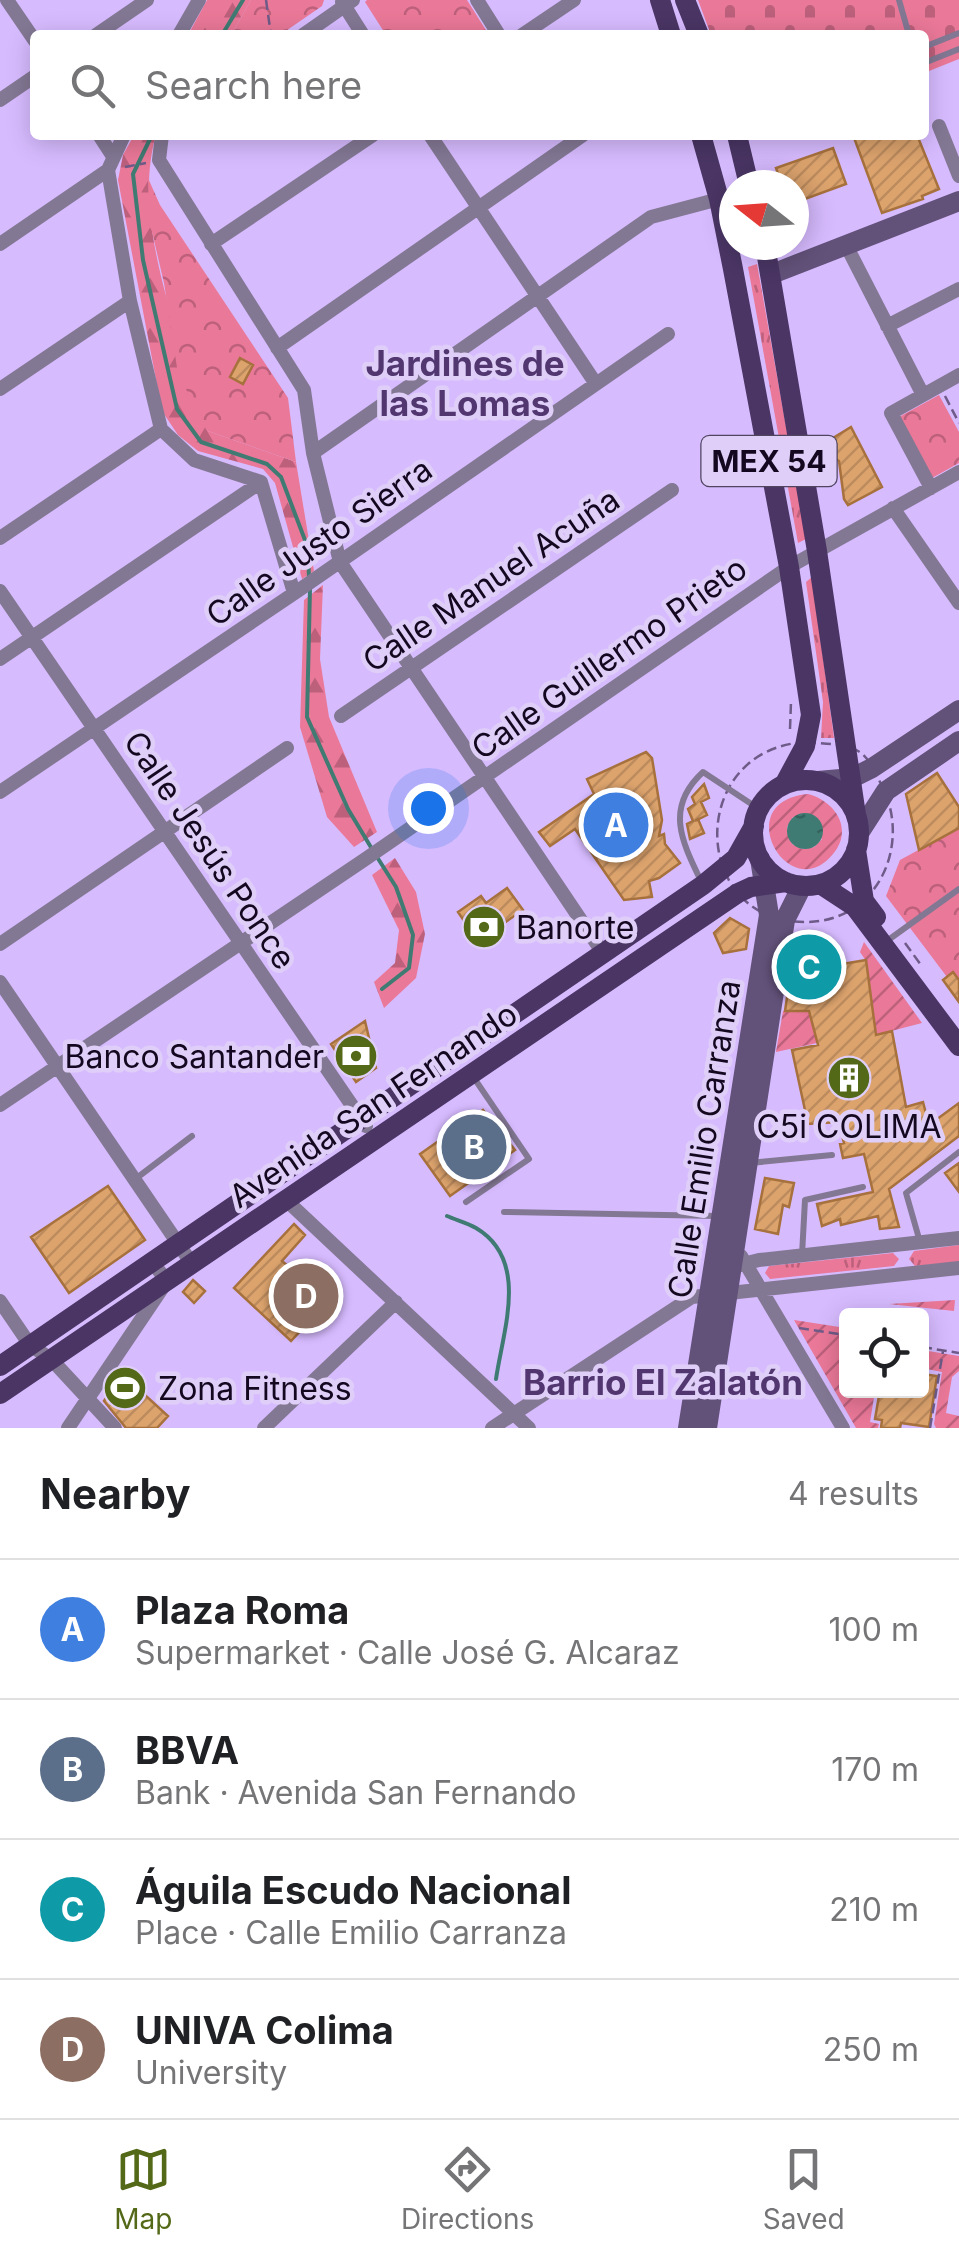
<!DOCTYPE html>
<html lang="en">
<head>
<meta charset="utf-8">
<style>
  :root { --surface:#fff; --page:#f2f2f2; --text:#202124; --muted:#757577; --line:#e0e0e0; --accent:#546918 }
  body { margin:0; font-family:Inter,sans-serif; background:var(--page); color:var(--text) }
  .controls { position:absolute; right:30px; bottom:30px; display:grid; overflow:hidden; border-radius:10px; box-shadow:0 5px 25px #0003 }
  .controls button { width:90px; height:90px; display:grid; place-items:center; padding:0; border:0; border-bottom:2px solid var(--line); background:var(--surface); color:var(--text); font:50px sans-serif }
  .compass { position:absolute; left:719px; top:170px; width:90px; height:90px; border-radius:50%; background:var(--surface); box-shadow:0 5px 25px #0003; rotate:287deg }
  .you { position:absolute; left:428px; top:808px; width:35px; height:35px; margin:-25px; border:8px solid #fff; border-radius:50%; background:#1a73e8; box-shadow:0 0 0 15px #1a73e833 }
  .badge { display:grid; place-items:center; width:65px; height:65px; border-radius:50%; background:var(--accent); color:#fff; font-size:32px; font-weight:700 }
  .pin { position:absolute; translate:-50% -50%; border:5px solid #fff; box-shadow:0 2px 10px #0006 }
  .list { margin:0; padding:0; list-style:none }
  h2 { display:flex; justify-content:space-between; align-items:center; height:130px; margin:0; padding:0 40px; font-size:42px }
  h2 small { font-size:32px; font-weight:400; color:var(--muted) }
  .list li { display:grid; grid-template-columns:65px 1fr auto; gap:30px; align-items:center; box-sizing:border-box; height:140px; padding:0 40px; border-top:2px solid var(--line) }
  .list b { display:block; font-size:38px; white-space:nowrap }
  .list p { margin:0; font-size:32px; white-space:nowrap; color:var(--muted) }
  .list em { font-size:32px; font-style:normal; color:var(--muted) }
  .icon { flex:none; width:55px; height:55px; fill:none; stroke:currentColor; stroke-width:2; stroke-linecap:round; stroke-linejoin:round }
  .map { position:relative; flex:none; width:959px; height:1428px; overflow:hidden }
  .search { position:absolute; background:var(--surface); box-shadow:0 5px 25px #0003; left:30px; right:30px; top:30px; height:110px; display:flex; align-items:center; gap:25px; box-sizing:border-box; padding:0 35px; border-radius:10px; color:var(--muted); font-size:38px }
  .sheet { height:690px; background:var(--surface) }
  nav { display:flex; justify-content:space-around; align-items:center; box-sizing:border-box; height:140px; border-top:2px solid var(--line); background:var(--surface); font-size:28px; color:var(--muted) }
  nav a { display:grid; justify-items:center; gap:5px }
  nav .on { color:var(--accent) }
  .map>svg:first-child { display:block }
  .grass { fill:url(#grass-tufts) }
  .forest { fill:url(#forest-firs) }
  .cemetery { fill:url(#cemetery-stones) }
  .park { fill:url(#park-crowns) }
  .garden { fill:url(#garden-furrows); fill-rule:evenodd }
  .water { fill:url(#water-ripples) }
  .lines { fill:none; stroke-linecap:round; stroke-linejoin:round }
  .stream { stroke:#3f7b73; stroke-width:4 }
  .building { fill:url(#building-hatch); stroke:#a7713d; stroke-width:2.5 }
  .path { stroke:#6e5b88; stroke-width:2.5; stroke-dasharray:10 5; stroke-linecap:butt }
  .lane { stroke:#837894; stroke-width:6 }
  .street { stroke:#837894; stroke-width:14 }
  .secondary { stroke:#625179; stroke-width:20 }
  .primary { stroke:#4a3564; stroke-width:20 }
  .labels { text-anchor:middle; dominant-baseline:central; stroke-width:9; stroke-linejoin:round; paint-order:stroke }
  .shield { fill:#dfcff8; stroke:#504461; stroke-width:2.5 }
  .shield-label { font-size:30px; font-weight:bold; fill:#130820 }
  .street-label { font-size:32px; fill:#130820; stroke:#dfcff8 }
  .poi-label { font-size:32px; fill:#130820; stroke:#dfcff8; text-anchor:start }
  .neighbourhood-label { font-size:35px; font-weight:bold; fill:#513670; stroke:#dfcff8 }
</style>
</head>
<body>
<div class="map">
<svg width="959" height="1428" viewBox="0 0 959 1428">
  <defs>
    <pattern id="grass-tufts" width="24" height="20" patternUnits="userSpaceOnUse" patternTransform="scale(2.5)"><rect width="24" height="20" fill="#ea7898"/><path d="M3 7l-1-3M5 7V3M7 7l1-3M15 17l-1-3M17 17v-4M19 17l1-3" fill="none" stroke="#bc607c"/></pattern>
    <pattern id="forest-firs" width="22" height="20" patternUnits="userSpaceOnUse" patternTransform="scale(2.5)"><rect width="22" height="20" fill="#ea7898"/><path d="M5 1l3.5 6h-7zM16 11l3.5 6h-7z" fill="#bc607c"/></pattern>
    <pattern id="cemetery-stones" width="16" height="16" patternUnits="userSpaceOnUse" patternTransform="scale(2.5)"><rect width="16" height="16" fill="#ea7898"/><path d="M2 7V4a2 2 0 0 1 4 0v3zM10 15v-3a2 2 0 0 1 4 0v3z" fill="#bc607c"/></pattern>
    <pattern id="park-crowns" width="20" height="18" patternUnits="userSpaceOnUse" patternTransform="scale(2.5)"><rect width="20" height="18" fill="#ea7898"/><path d="M2 6a3 3 0 1 1 6 0M12 15a3 3 0 1 1 6 0" fill="none" stroke="#bc607c"/></pattern>
    <pattern id="garden-furrows" width="10" height="10" patternUnits="userSpaceOnUse" patternTransform="scale(2.5)"><rect width="10" height="10" fill="#ea7898"/><path d="M-1 1l2-2M0 10L10 0M9 11l2-2" fill="none" stroke="#bc607c"/></pattern>
    <pattern id="water-ripples" width="26" height="14" patternUnits="userSpaceOnUse" patternTransform="scale(2.5)"><rect width="26" height="14" fill="#3f7b73"/><path d="M2 4q2-2 4 0t4 0M15 11q2-2 4 0t4 0" fill="none" stroke="#34635e"/></pattern>
    <pattern id="building-hatch" width="6" height="6" patternUnits="userSpaceOnUse" patternTransform="scale(2.5)"><rect width="6" height="6" fill="#dca36d"/><path d="M-1 1l2-2M0 6l6-6M5 7l2-2" fill="none" stroke="#bc8b5e"/></pattern>
  </defs>
  <rect width="100%" height="100%" fill="#d7bbff"/>
  <!-- grass -->
  <path class="grass" d="M757,264L806,539L798,543L748,267Z
    M812,577L834,738H821L823,702L806,582Z
    M959,1245V1262L915,1266L909,1259L914,1251Z
    M893,1253L899,1259L894,1266L770,1279L765,1273L769,1266Z"/>
  <!-- forest -->
  <path class="forest" d="M207,0H251L231,35H188Z
    M134,135H156C130,223 183,345 208,431L296,462L314,571L302,579L275,483L263,469L198,451L178,435L162,411L118,180L123,155Z
    M323,585L320,659L329,717L377,832L354,847L327,817L300,727L304,600Z
    M395,858L416,892L425,934L416,978L384,1008L374,982L395,963L399,930L372,875Z"/>
  <!-- cemetery -->
  <path class="cemetery" d="M698,0H959V59L924,73V35H711Z"/>
  <!-- park -->
  <path class="park" d="M251,0H324L322,6L280,35H231Z
    M367,0H467L489,35H386L365,2Z
    M148,178L160,205L288,398L296,462L208,431L178,374L164,283L149,219Z
    M939,395L959,432V463L932,478L899,417Z
    M959,828V993L886,896L900,860Z"/>
  <!-- garden -->
  <path class="garden" d="M808,794C835,801 854,829 833,854C789,908 728,801 808,794ZM793,817L822,839L814,847L802,849L792,844L787,827Z
    M864,942L922,1023L876,1035L866,961L860,952Z
    M783,1011H809L817,1043L776,1052Z
    M955,1300L954,1311L889,1304Z
    M794,1320L846,1328V1390L875,1391L870,1422L879,1424L878,1428H856Z
    M922,1350L959,1356V1371L952,1377L946,1413L959,1416V1428H936L934,1424L942,1372L922,1368Z"/>
  <!-- water -->
  <path class="water" d="M787 831a18 18 0 1 1 36 0a18 18 0 1 1-36 0Z"/>
  <g class="lines">
    <!-- stream -->
    <path class="stream" d="M222,35L243,0
      M152,135L133,174L143,260L177,409L201,442L267,464L281,477L308,548L309,579
      M310,589L307,717L348,809L372,849
      M377,857L396,887L413,935L409,968L382,989
      M447,1216C456,1220 467,1223 476,1228C530,1260 503,1330 496,1379"/>
  </g>
  <!-- building -->
  <path class="building" d="M853,135H917L939,189L922,196L923,199L882,213Z
    M833,148L846,184L794,203V185H782L776,168Z
    M240,358L253,365L243,384L230,377Z
    M851,427L882,487L848,505L844,499L839,461L832,457L828,441Z
    M646,752L652,758L662,820L659,836L664,834L665,844L680,863L659,878L649,881L652,897L624,900L575,829L550,846L539,832L594,794L587,779Z
    M937,773L959,807V828L919,850L906,794Z
    M704,784L709,798L701,802L707,815L695,821L698,819L704,833L690,839L687,824L693,821L688,809L695,804L692,797Z
    M507,888L523,910L478,941L458,912L481,896L486,903Z
    M730,918L749,929L746,949L723,953L714,933Z
    M866,960L876,1035L892,1031L906,1107L923,1102L929,1125L959,1103V1136L889,1189L899,1227L880,1229L878,1216L841,1225L840,1219L822,1226L817,1204L873,1192L864,1154L843,1158L840,1144L844,1143L838,1122L808,1124L792,1050L818,1045L809,1011H785L789,984L803,982L801,971Z
    M953,972L959,980V1002L943,980Z
    M365,1021L376,1068L356,1082L331,1044Z
    M483,1110L515,1150L450,1196L420,1154Z
    M959,1163V1192L945,1173Z
    M765,1178L794,1183L789,1207L783,1205L778,1234L755,1229Z
    M108,1186L145,1240L69,1293L31,1237Z
    M294,1224L305,1235L282,1261L315,1290L302,1304L315,1315L291,1341L234,1288Z
    M193,1280L205,1291L194,1303L183,1292Z
    M122,1374L168,1416L157,1428H126L104,1401Z
    M922,1374L937,1376L929,1427L901,1423L900,1428H881L882,1420L875,1419L880,1390H922Z"/>
  <g class="lines">
    <!-- path -->
    <path class="path" d="M266,0L271,35
      M125,167L146,163
      M945,396L959,423
      M790,729L791,702
      M806,742C822,744 844,743 858,751C869,757 874,771 880,782C913,841 880,921 807,922C690,925 685,749 806,742Z
      M905,943L921,965
      M799,1328L846,1335
      M922,1347L959,1353
      M930,1428L943,1351"/>
    <!-- lane -->
    <path class="lane" d="M899,0L909,35
      M924,47L959,33
      M924,63L959,49
      M701,881C681,840 665,807 703,772L759,809
      M891,938L959,889
      M750,1163L832,1155
      M134,1180L192,1136
      M466,1202L529,1159L472,1075
      M504,1212L717,1216
      M920,1242L906,1193L959,1152
      M802,1255L805,1200L863,1187"/>
    <!-- street -->
    <path class="street" d="M7,0L35,41
      M477,0L499,35
      M342,2L363,35
      M96,35L147,0
      M179,35L199,0
      M303,35L353,0
      M522,35L574,0
      M0,100L35,76
      M939,126L959,176
      M99,135L112,155
      M124,135L108,170L130,301L161,429L194,460L261,482L294,593
      M162,135L159,160L304,390L313,453L340,562L603,953
      M430,135L596,384
      M0,244L108,170
      M211,244L373,135
      M846,245L923,395
      M887,326L959,289
      M277,348L583,135
      M0,389L130,301
      M313,453L651,217L719,199
      M931,488L891,413L959,375
      M893,508L959,603
      M0,538L161,429
      M0,591L366,1126
      M0,659L261,482
      M341,716L672,490
      M0,792L299,590L668,334
      M0,944L287,748
      M0,982L192,1264
      M0,1105L364,860L789,567L959,472
      M286,1200L529,1428
      M741,1256L843,1428
      M727,1268L759,1260L959,1238
      M0,1301L30,1345L51,1359L115,1428
      M68,1428L167,1281L152,1262
      M264,1428L396,1302
      M492,1428L692,1297L959,1268"/>
    <!-- secondary -->
    <path class="secondary" d="M772,274L959,201
      M818,781L852,778L872,768L959,710
      M859,833L886,791L959,741
      M688,1428L769,915L760,859
      M707,1428L785,920L802,886"/>
    <!-- primary -->
    <path class="primary" d="M660,0L671,35
      M685,0L699,35
      M701,135L719,199L733,269L789,567L811,715L805,746L784,785
      M737,135L749,185
      M765,245L817,551L856,815
      M753 833a53 53 0 1 1 106 0a53 53 0 1 1-106 0Z
      M856,850L864,901L876,917
      M820,884L855,907L959,1046
      M0,1366L703,885L736,858L754,826
      M0,1394L738,893L751,887L786,882"/>
  </g>
  <!-- icons -->
  <defs>
    <g id="bank-disc" transform="scale(2.25)"><circle r="9.5" fill="#546918" stroke="#dfcff8"/><path d="M-6-4H6V4H-6ZM0-2.3a2.3 2.3 0 1 0 0 4.6a2.3 2.3 0 1 0 0-4.6Z" fill="#fff"/></g>
    <g id="building-disc" transform="scale(2.25)"><circle r="9.5" fill="#546918" stroke="#dfcff8"/><path d="M-4-6H4V6H1V3H-1V6H-4ZM-2.5-4.3h1.7v1.8h-1.7ZM.8-4.3h1.7v1.8H.8ZM-2.5-1h1.7V.8h-1.7ZM.8-1h1.7V.8H.8Z" fill="#fff"/></g>
    <g id="stadium-disc" transform="scale(2.25)"><circle r="9.5" fill="#546918" stroke="#dfcff8"/><path d="M0-5a6.5 5 0 1 0 0 10a6.5 5 0 1 0 0-10ZM-3.5-1.8h7v3.6h-7Z" fill="#fff"/></g>
  </defs>
  <g fill-rule="evenodd">
    <use href="#bank-disc" x="484" y="927"/>
    <use href="#bank-disc" x="356" y="1056"/>
    <use href="#building-disc" x="849" y="1078"/>
    <use href="#stadium-disc" x="125" y="1388"/>
  </g>
  <g class="labels">
    <!-- shield labels -->
    <rect class="shield" x="701.5" y="436" width="135" height="50" rx="8"/>
    <g class="shield-label">
      <text x="769" y="461">MEX 54</text>
    </g>
    <!-- street labels -->
    <g class="street-label">
      <text transform="translate(319 542) rotate(-35)">Calle Justo Sierra</text>
      <text transform="translate(491 580) rotate(-34)">Calle Manuel Acuña</text>
      <text transform="translate(609 658) rotate(-35)">Calle Guillermo Prieto</text>
      <text transform="translate(210 850) rotate(56)">Calle Jesús Ponce</text>
      <text transform="translate(373 1105) rotate(-34)">Avenida San Fernando</text>
      <text transform="translate(704 1139) rotate(-81)">Calle Emilio Carranza</text>
    </g>
    <!-- poi labels -->
    <g class="poi-label">
      <text x="516" y="927">Banorte</text>
      <text x="324" y="1056" text-anchor="end">Banco Santander</text>
      <text x="849" y="1126" text-anchor="middle">C5i COLIMA</text>
      <text x="158" y="1388">Zona Fitness</text>
    </g>
    <!-- neighbourhood labels -->
    <g class="neighbourhood-label">
      <text x="465" y="363">Jardines de<tspan x="465" dy="40">las Lomas</tspan></text>
      <text x="663" y="1382">Barrio El Zalatón</text>
    </g>
  </g>
</svg>
<div class="controls">
<button><svg class="icon" aria-label="locate" viewBox="0 0 24 24"><circle cx="12" cy="12" r="6"/><path d="M12 2v4M12 18v4M2 12h4M18 12h4"/></svg></button>
</div>
<svg class="compass" viewBox="-18 -18 36 36"><path d="M0-13l5 13h-10z" fill="#e53935"/><path d="M0 13l5-13h-10z" fill="#757577"/></svg>
<div class="you"></div>
<div class="pin badge" style="left:616px;top:825px;background:#3f7fe0">A</div>
<div class="pin badge" style="left:474px;top:1147px;background:#5c6f8a">B</div>
<div class="pin badge" style="left:809px;top:967px;background:#0f9aa8">C</div>
<div class="pin badge" style="left:306px;top:1296px;background:#8d6e63">D</div>
<div class="search"><svg class="icon" aria-label="search" viewBox="0 0 24 24"><circle cx="10" cy="10" r="6"/><path d="M15 15l6 6"/></svg>Search here</div>
</div>
<section class="sheet">
<h2>Nearby<small>4 results</small></h2>
<ul class="list">
<li><span class="badge" style="background:#3f7fe0">A</span><div><b>Plaza Roma</b><p>Supermarket · Calle José G. Alcaraz</p></div><em>100 m</em></li>
<li><span class="badge" style="background:#5c6f8a">B</span><div><b>BBVA</b><p>Bank · Avenida San Fernando</p></div><em>170 m</em></li>
<li><span class="badge" style="background:#0f9aa8">C</span><div><b>Águila Escudo Nacional</b><p>Place · Calle Emilio Carranza</p></div><em>210 m</em></li>
<li><span class="badge" style="background:#8d6e63">D</span><div><b>UNIVA Colima</b><p>University</p></div><em>250 m</em></li>
</ul>
</section>
<nav>
<a class="on"><svg class="icon" aria-label="map" viewBox="0 0 24 24"><path d="M3 6l6-2 6 2 6-2v14l-6 2-6-2-6 2zM9 4v14M15 6v14"/></svg>Map</a>
<a><svg class="icon" aria-label="directions" viewBox="0 0 24 24"><path d="M12 3l9 9-9 9-9-9zM9 14v-3h6M13 9l2 2-2 2"/></svg>Directions</a>
<a><svg class="icon" aria-label="saved" viewBox="0 0 24 24"><path d="M7 4h10v16l-5-4-5 4z"/></svg>Saved</a>
</nav>
</body>
</html>
